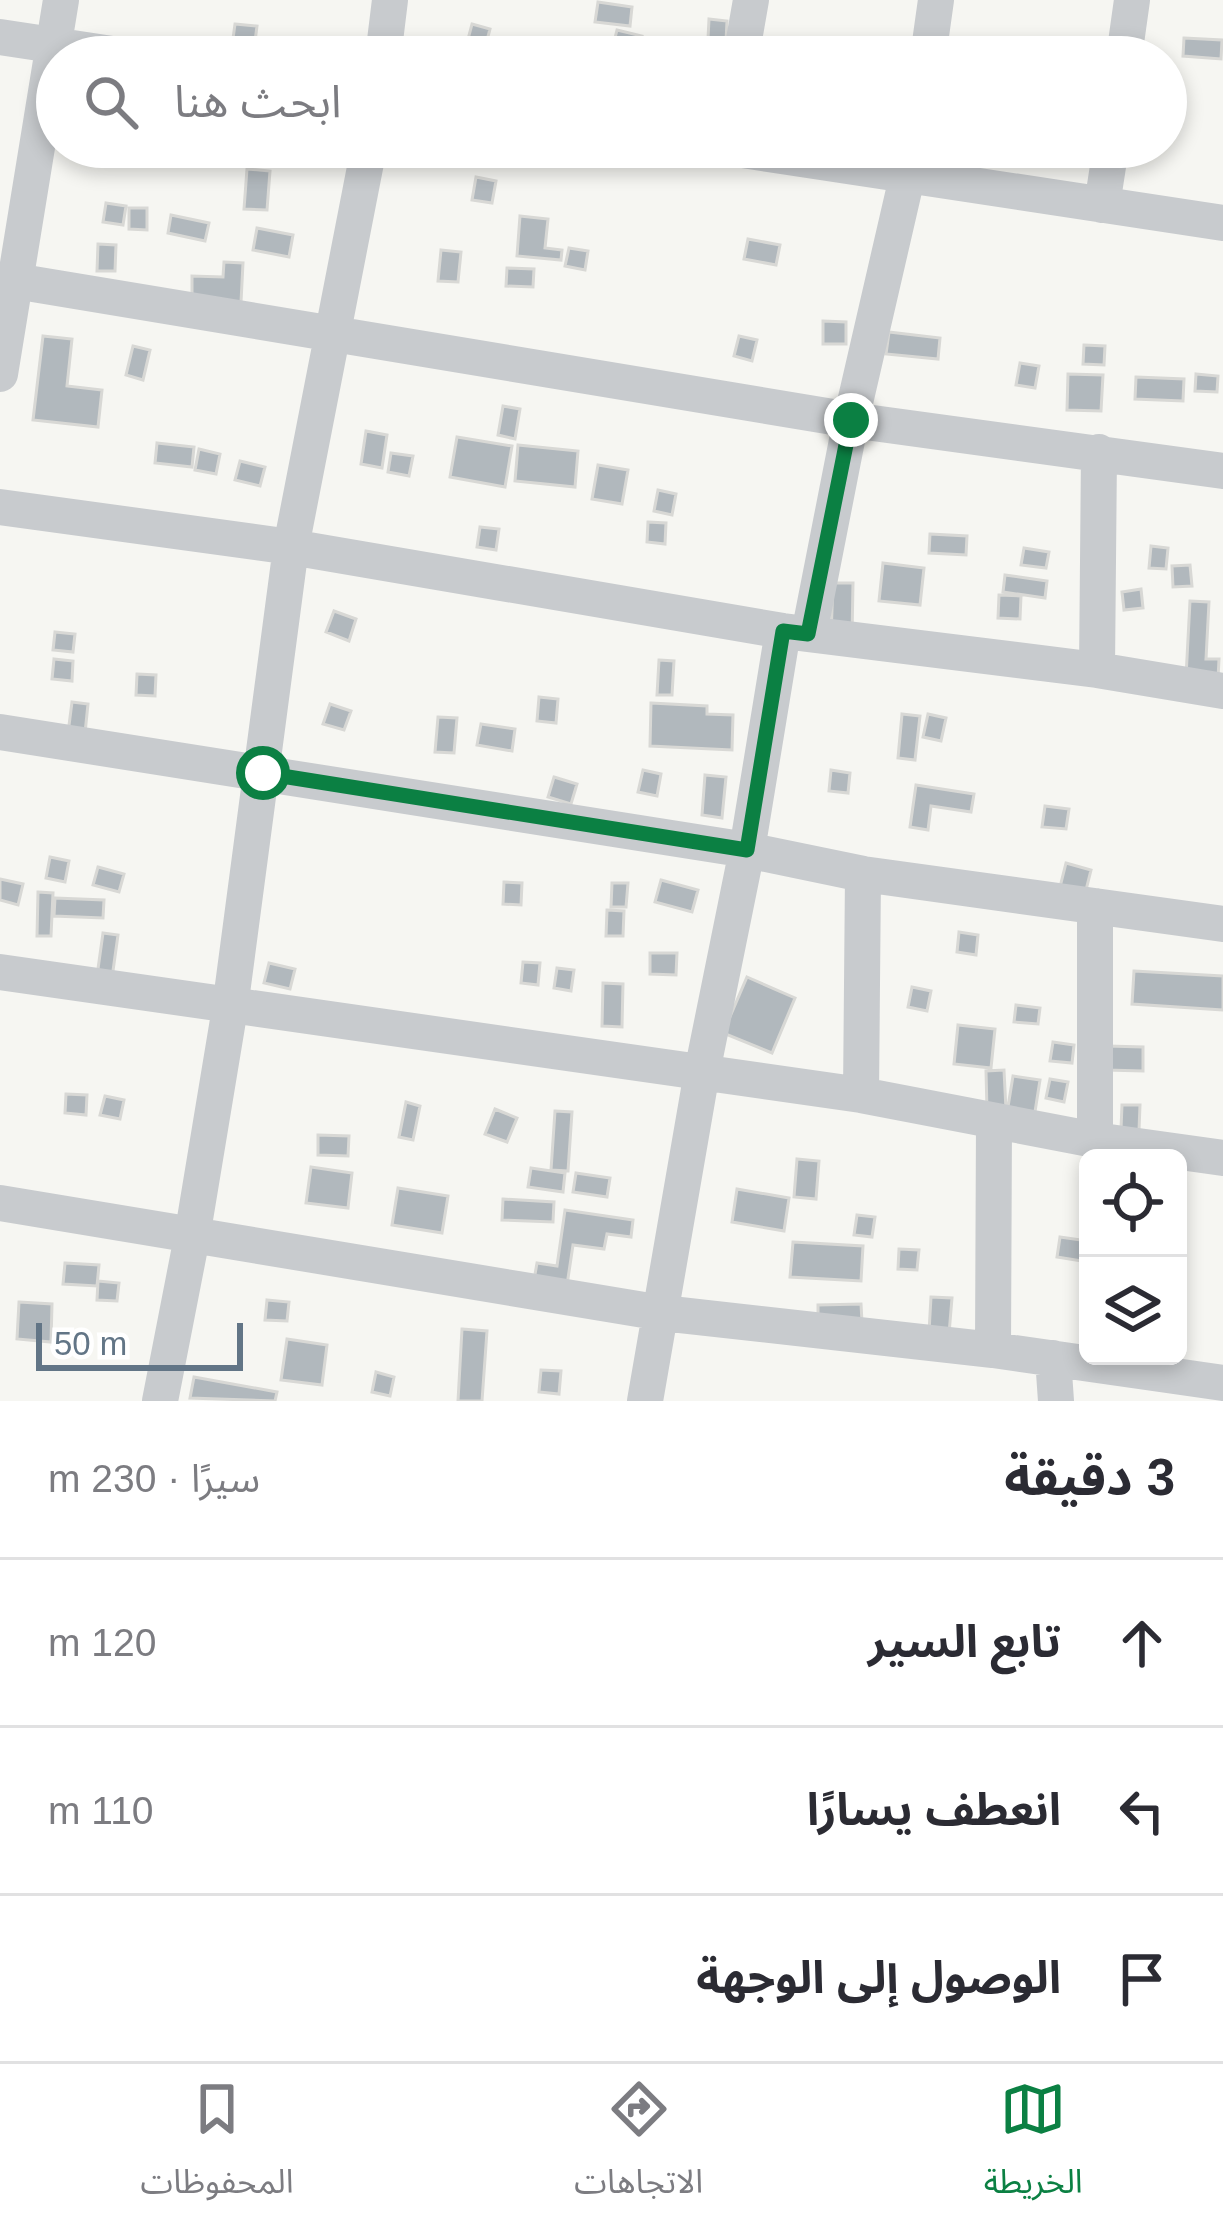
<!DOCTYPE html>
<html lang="ar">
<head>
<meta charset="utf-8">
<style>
  :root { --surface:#fff; --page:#f7f7f7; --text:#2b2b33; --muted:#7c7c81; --line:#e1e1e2; --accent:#0b8043 }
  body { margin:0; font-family:Arial,"Noto Sans Arabic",sans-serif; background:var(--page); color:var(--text); direction:rtl }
  .controls { position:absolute; right:36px; bottom:36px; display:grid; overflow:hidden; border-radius:18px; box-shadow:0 6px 18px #0003 }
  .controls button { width:108px; height:108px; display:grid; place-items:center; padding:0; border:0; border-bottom:3px solid var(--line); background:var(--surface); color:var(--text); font:60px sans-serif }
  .scale { position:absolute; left:36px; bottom:30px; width:207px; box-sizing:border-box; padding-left:12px; border:6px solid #627586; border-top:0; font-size:33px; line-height:42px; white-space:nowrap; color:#627586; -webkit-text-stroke:9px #fff; paint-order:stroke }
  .stop { position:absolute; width:36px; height:36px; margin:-27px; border:9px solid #0b8043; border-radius:50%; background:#fff }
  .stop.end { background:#0b8043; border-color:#fff; box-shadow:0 3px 12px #0008 }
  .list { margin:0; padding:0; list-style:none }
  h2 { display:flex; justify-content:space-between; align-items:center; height:156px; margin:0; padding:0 48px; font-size:51px }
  h2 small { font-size:39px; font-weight:400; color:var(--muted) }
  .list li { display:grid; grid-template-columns:78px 1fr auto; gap:36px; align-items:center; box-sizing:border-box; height:168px; padding:0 48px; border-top:3px solid var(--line) }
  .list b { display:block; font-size:45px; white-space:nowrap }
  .list em { font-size:39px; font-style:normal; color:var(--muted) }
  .icon { flex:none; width:66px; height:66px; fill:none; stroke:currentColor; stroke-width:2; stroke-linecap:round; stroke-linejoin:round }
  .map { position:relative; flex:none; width:1223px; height:1401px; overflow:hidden; direction:ltr }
  .search { position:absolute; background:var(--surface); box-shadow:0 6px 18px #0003; left:36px; right:36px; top:36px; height:132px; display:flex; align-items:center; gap:30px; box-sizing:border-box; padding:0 42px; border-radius:66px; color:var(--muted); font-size:45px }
  .sheet { height:660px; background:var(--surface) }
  nav { display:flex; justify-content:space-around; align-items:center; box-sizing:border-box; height:168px; border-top:3px solid var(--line); background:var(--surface); font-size:33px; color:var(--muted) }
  nav a { display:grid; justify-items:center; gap:6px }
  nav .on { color:var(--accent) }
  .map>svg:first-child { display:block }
  .building { fill:#b1b8bd; stroke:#d8d8d5; stroke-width:3 }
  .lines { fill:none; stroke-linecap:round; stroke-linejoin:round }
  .minor { stroke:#c8cbce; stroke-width:36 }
  .route { stroke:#0b8043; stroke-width:15 }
</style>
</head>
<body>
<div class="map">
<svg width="1223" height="1401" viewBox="0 0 1223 1401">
  <rect width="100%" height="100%" fill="#f6f6f2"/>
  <!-- building -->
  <path class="building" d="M598,2L632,7L630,26L595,22Z
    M709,19L727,21L726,41L708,39Z
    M235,24L257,26L254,49L232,46Z
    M472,24L490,29L485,48L467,43Z
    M617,30L642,36L637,56L612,50Z
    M1184,38L1222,40L1221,59L1183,56Z
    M247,169L270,171L267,210L244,209Z
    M476,177L496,181L492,203L472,200Z
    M106,203L126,206L123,225L103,222Z
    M129,208H147V230L129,229Z
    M171,215L209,223L205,241L168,233Z
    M520,216L548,219L545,248L562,250L561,260L517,256Z
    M257,228L293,235L289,257L253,250Z
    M748,239L780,245L776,265L744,259Z
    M98,244L116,245L115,271H97Z
    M569,248L588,251L585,270L565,266Z
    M441,250L461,252L458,282L438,281Z
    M224,262L243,263L241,302L192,300V276L223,277Z
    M507,268L534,269L533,287L506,286Z
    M823,321L846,322V344H823Z
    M889,332L940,338L938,359L886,354Z
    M43,336L72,339L67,386L102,390L98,427L33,420Z
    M739,336L757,340L752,361L734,356Z
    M1084,345L1105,346L1104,365L1083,364Z
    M133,346L150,350L143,380L126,375Z
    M1020,363L1039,366L1035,388L1016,385Z
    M1068,374L1103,375L1101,411L1067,410Z
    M1196,374L1218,376L1217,392L1195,391Z
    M1136,377L1184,379L1183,401L1135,399Z
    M503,406L520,409L515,439L498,435Z
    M366,431L387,435L382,468L361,464Z
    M457,437L512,446L505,487L450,477Z
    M157,443L194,447L192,467L155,463Z
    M518,445L578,451L575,487L515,481Z
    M199,449L220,454L216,474L195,470Z
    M391,453L413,456L409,476L388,472Z
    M240,461L265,467L260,486L235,480Z
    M598,465L628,470L622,504L592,499Z
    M658,490L676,494L672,515L654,511Z
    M648,522L666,523L665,544L647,542Z
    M480,527L499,529L496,550L477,547Z
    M930,534L967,536L966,555L929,553Z
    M1151,546L1168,548L1166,569L1149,568Z
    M1024,548L1049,552L1046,568L1021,565Z
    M883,563L924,568L920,605L879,601Z
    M1190,565L1192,586L1173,587L1172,566Z
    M1005,575L1047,581L1045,598L1003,592Z
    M833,583H853L852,637L831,636Z
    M1141,589L1143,608L1124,610L1122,592Z
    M999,595L1021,596L1020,619L998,618Z
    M1190,601L1209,602L1206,659H1219L1217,698L1185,696Z
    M334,611L356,619L349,641L326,632Z
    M55,632L75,634L73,652L53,650Z
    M54,659L73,661L72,681L52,679Z
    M659,660L674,661L672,695H657Z
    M137,674L156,675L155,696L136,695Z
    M539,697L558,699L556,723L537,721Z
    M72,702L88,704L84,743L67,741Z
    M651,703L707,706V714L733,715L732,750L650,746Z
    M330,704L351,711L344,730L323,724Z
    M902,714L920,716L915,760L898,758Z
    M928,714L946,718L941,741L923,737Z
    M438,717L457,718L454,753L435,752Z
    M481,724L515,729L512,751L477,745Z
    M643,770L661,774L657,796L638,792Z
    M831,770L850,773L848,793L829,791Z
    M705,775L726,777L722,818L702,815Z
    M554,777L577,784L571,804L548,797Z
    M916,785L974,794L971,812L931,806L928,830L910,827Z
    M1045,806L1069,809L1066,829L1042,827Z
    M50,857L69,861L65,882L46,878Z
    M1066,863L1091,870L1083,902L1058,895Z
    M98,867L124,874L119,892L93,885Z
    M0,879L23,884L18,905L0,900Z
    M661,880L698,890L692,912L655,902Z
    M504,882L522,883L521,905L503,904Z
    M612,883H628L626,907H611Z
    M38,892L53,893L51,936H37Z
    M55,898L104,900L103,918L54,916Z
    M607,910L624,911L623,936H606Z
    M959,932L978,935L976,955L957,952Z
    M103,933L118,935L112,978L97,976Z
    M650,953H677L676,975L650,974Z
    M523,962L540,963L538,985L521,983Z
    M269,963L295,969L290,989L264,983Z
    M557,968L574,970L571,991L554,988Z
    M1134,971L1223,976V1010L1132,1004Z
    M747,977L795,998L772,1053L723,1033Z
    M603,983L623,984L622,1027L602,1026Z
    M912,987L931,991L927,1011L908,1007Z
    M1016,1005L1040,1008L1038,1024L1014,1022Z
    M958,1025L995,1029L991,1068L954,1064Z
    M1053,1042L1074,1045L1072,1063L1050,1061Z
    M1107,1046L1143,1047V1071L1106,1070Z
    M1004,1070L1006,1110H987L986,1071Z
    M1013,1076L1040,1080L1034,1118L1007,1113Z
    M1050,1079L1068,1082L1064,1102L1046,1098Z
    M66,1094L87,1095L86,1115L65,1113Z
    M105,1096L124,1100L120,1119L100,1115Z
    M406,1102L420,1106L413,1140L399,1137Z
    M1122,1105H1140L1139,1130L1121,1129Z
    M495,1109L517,1118L507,1142L485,1134Z
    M555,1111L572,1112L568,1171L551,1170Z
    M318,1135L349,1136L348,1156L318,1155Z
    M797,1159L819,1161L816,1199L794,1197Z
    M311,1167L352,1173L348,1208L306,1203Z
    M531,1168L565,1173L563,1192L528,1187Z
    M576,1173L610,1178L607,1197L573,1192Z
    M398,1188L448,1196L442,1233L392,1225Z
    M737,1189L789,1198L784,1231L732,1222Z
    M503,1199L554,1202L553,1222L502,1220Z
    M565,1210L633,1220L631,1237L607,1234L604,1249L573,1245L567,1285L534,1280L537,1263L557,1266Z
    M857,1215L875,1217L872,1237L854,1235Z
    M1060,1237L1088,1241V1262L1057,1257Z
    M793,1242L863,1246L861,1281L790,1277Z
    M899,1249L919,1250L917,1270L898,1269Z
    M65,1263L99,1265L97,1286L63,1284Z
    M98,1281L119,1283L117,1301L97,1300Z
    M931,1297L952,1298L949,1334L929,1332Z
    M267,1300L289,1302L287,1321L265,1320Z
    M19,1302L52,1304L51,1342L17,1339Z
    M861,1304L862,1322L818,1324V1305Z
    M462,1329L487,1331L482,1401H458Z
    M287,1339L327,1345L322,1385L281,1380Z
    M541,1370L561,1371L559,1394L539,1392Z
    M376,1372L394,1377L390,1396L372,1392Z
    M194,1377L277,1392L275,1401L190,1398Z"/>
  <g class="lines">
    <!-- minor -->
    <path class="minor" d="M0,37L132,57
      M383,57L390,0
      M741,57L751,0
      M928,57L936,0
      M1124,57L1132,0
      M723,147L1223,223
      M1102,205L1111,147
      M15,281L851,420L1223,471
      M0,374L61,0
      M0,507L291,547L783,631L1097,670L1223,691
      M809,634L851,420L914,147
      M1097,670L1099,452
      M0,732L747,850L863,874L1223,924
      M0,972L861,1095L1095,1140L1223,1158
      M861,1095L863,874
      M1095,1140V906
      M0,1203L662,1313L993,1350L1223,1383
      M993,1350L994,1121
      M1053,1358L1056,1401
      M160,1401L192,1237L230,1008L291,547L369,147
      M645,1401L702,1072L747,850L783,631"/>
  </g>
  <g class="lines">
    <!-- route -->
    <path class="route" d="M263,773L747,850L783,631L808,634L851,420"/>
  </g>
</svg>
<div class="controls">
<button><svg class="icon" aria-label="locate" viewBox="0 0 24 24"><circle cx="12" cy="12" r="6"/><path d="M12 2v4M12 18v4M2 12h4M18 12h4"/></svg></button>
<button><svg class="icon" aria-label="layers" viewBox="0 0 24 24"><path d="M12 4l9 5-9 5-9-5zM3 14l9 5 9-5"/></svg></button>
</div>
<div class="scale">50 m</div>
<div class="stop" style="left:263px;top:773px"></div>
<div class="stop end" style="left:851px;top:420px"></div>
<div class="search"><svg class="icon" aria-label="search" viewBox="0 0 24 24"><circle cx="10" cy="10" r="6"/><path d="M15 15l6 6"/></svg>ابحث هنا</div>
</div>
<section class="sheet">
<h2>3 دقيقة<small>سيرًا · 230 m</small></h2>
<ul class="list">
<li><svg class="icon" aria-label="ahead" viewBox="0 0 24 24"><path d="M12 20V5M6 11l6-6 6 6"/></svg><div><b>تابع السير</b></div><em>120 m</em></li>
<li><svg class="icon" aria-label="left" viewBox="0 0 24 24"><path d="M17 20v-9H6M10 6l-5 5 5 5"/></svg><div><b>انعطف يسارًا</b></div><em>110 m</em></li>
<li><svg class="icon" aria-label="arrive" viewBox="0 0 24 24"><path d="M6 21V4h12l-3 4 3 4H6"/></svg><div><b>الوصول إلى الوجهة</b></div></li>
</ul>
</section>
<nav>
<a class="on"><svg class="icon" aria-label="map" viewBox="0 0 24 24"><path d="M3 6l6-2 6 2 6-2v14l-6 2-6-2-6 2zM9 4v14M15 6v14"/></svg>الخريطة</a>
<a><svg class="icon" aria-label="directions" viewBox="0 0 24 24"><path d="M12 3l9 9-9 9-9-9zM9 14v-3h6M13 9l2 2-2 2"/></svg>الاتجاهات</a>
<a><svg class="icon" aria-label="saved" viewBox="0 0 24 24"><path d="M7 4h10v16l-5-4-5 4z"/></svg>المحفوظات</a>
</nav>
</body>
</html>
